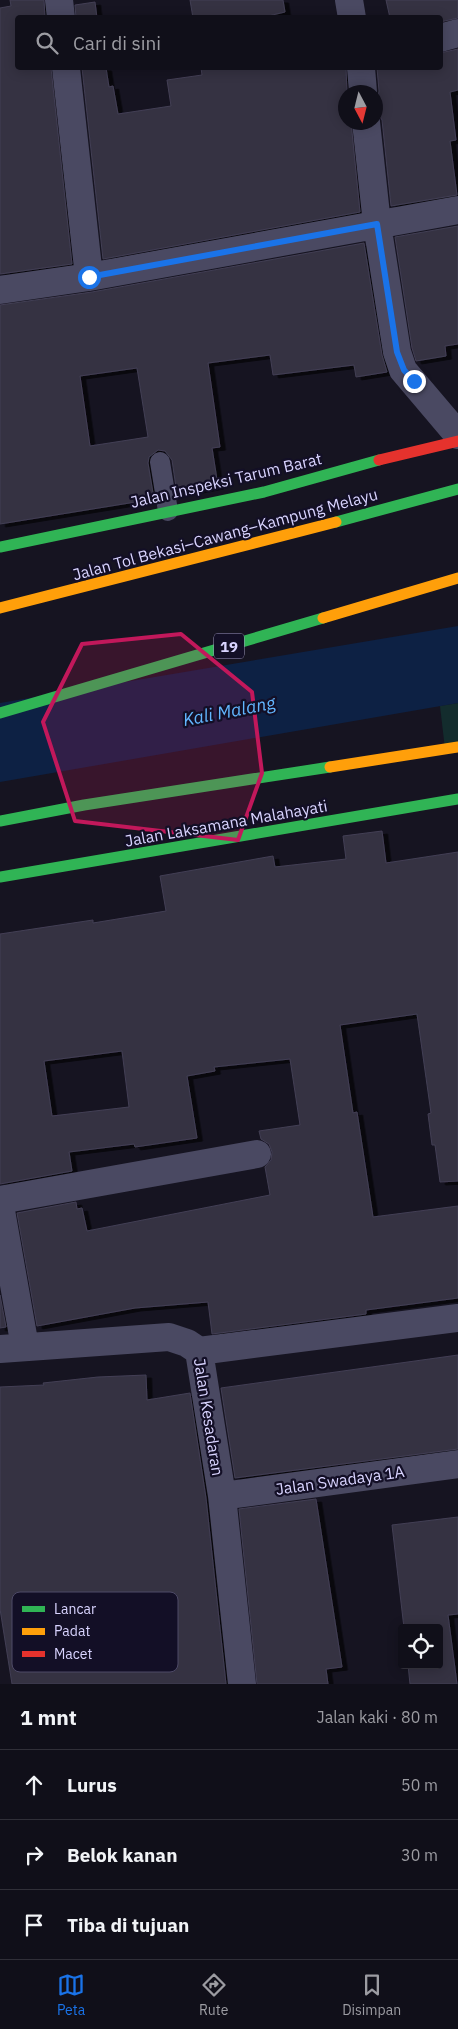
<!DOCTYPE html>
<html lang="id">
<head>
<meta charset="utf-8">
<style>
  :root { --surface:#100f19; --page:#191822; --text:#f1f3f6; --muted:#9c9ca2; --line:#302f38; --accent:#1a73e8 }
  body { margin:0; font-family:"IBM Plex Sans",sans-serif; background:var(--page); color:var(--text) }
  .controls { position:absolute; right:15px; bottom:15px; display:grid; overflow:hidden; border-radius:5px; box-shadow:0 2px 12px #0003 }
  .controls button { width:45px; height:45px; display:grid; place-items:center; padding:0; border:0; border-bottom:1px solid var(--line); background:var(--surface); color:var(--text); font:25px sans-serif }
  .compass { position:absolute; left:338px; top:85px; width:45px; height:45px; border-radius:50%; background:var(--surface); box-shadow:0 2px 12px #0003; rotate:173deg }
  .stop { position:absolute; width:15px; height:15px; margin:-11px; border:4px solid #1a73e8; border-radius:50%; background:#fff }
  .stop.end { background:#1a73e8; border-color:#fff; box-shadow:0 1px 5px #0008 }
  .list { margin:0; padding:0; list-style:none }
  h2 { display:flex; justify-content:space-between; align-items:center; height:65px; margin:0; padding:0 20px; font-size:21px }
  h2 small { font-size:16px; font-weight:400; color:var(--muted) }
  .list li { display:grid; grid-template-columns:32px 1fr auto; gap:15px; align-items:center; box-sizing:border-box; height:70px; padding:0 20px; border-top:1px solid var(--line) }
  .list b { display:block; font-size:19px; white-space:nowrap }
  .list em { font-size:16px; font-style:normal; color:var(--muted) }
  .icon { flex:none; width:28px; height:28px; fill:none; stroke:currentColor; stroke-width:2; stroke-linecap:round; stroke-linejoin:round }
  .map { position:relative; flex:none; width:458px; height:1684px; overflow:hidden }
  .search { position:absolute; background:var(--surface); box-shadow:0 2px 12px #0003; left:15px; right:15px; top:15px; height:55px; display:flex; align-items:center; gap:12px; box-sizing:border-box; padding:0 18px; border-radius:5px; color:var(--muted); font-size:19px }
  .sheet { height:275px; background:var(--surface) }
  nav { display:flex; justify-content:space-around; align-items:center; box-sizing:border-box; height:70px; border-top:1px solid var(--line); background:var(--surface); font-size:14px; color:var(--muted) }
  nav a { display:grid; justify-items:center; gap:2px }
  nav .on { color:var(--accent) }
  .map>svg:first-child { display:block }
  .green { fill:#132c2d }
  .water { fill:#0d2144 }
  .building { fill:#343243; stroke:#433f54; fill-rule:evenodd; filter:url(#shadow) }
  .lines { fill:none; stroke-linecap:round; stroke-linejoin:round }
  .lane { stroke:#4a4962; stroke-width:20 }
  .street { stroke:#4a4962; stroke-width:28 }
  .fast { stroke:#30b455; stroke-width:11 }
  .slow { stroke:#ff9f0a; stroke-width:11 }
  .jam { stroke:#e5322d; stroke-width:11 }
  .route { stroke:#1a73e8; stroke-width:6 }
  .marked { fill:#c2185b; fill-opacity:0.2; stroke:#c2185b; stroke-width:4; stroke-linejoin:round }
  .labels { text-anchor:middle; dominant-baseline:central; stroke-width:4.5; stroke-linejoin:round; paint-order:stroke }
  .shield { fill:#130f26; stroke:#9e99be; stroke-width:1 }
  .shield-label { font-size:15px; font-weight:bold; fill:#d9d4ff }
  .street-label { font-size:16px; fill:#d9d4ff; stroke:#130f26 }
  .water-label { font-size:18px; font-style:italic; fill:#62b6ff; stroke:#130f26 }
  .key { fill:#130f26; stroke:#4e4a67; stroke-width:1 }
  .key-label { font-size:14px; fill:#d9d4ff }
</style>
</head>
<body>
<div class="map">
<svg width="458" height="1684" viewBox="0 0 458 1684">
  <defs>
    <filter id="shadow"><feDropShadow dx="5.5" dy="3" stdDeviation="0" flood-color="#0009"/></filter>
  </defs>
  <rect width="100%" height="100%" fill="#161421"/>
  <!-- green -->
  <path class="green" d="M458,703V746L445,749L440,706Z"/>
  <!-- water -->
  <path class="water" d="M458,626V703L0,782V703Z"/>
  <!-- building -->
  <path class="building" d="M10,0H44L45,18H18V68H51L72,264L0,274V8L11,6Z
    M190,0H283L285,12L260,18H193Z
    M386,0H458V18L440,22V18H390Z
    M95,2L97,18H76L75,5Z
    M458,49V90L450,92L456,140L450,141L457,195L391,206L382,120L376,110L379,91L377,68H440V53Z
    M82,68H106L109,87L113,86L118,114L171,106L167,80L202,75L201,68H346L347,92H346V122H351L360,212L103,259Z
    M458,226V344L445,346L446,356L416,361L412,348L395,237Z
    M364,243L382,355L387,372L356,377L354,365L273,375L270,355L208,363L220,447L212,448L218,486L177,494L172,460L165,451L158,450L149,457L148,463L154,499L0,524V305L92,292ZM137,368L148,437L90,446L80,376Z
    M382,831L386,863L458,852V1181L440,1182L435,1145H432L428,1114L431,1113L417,1014L340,1025L353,1113L357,1112L373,1217L458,1206V1298L366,1310V1314L212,1334L208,1302L135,1308L37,1326L17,1213L76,1202L77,1209L82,1208L87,1231L270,1195L265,1167L271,1160L272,1152L269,1144L261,1139L259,1131L300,1125L290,1059L214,1067L215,1071L187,1076L197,1138L135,1147L134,1144L69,1152L72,1171L0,1184V934L93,920V923L166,911L160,876L273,856L275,867L346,859L343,836ZM122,1051L129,1107L52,1116L44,1061Z
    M0,1295L6,1327L0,1328Z
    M458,1355V1449L235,1478L221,1388Z
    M146,1375L147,1400L190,1393L206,1498L226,1684H12L0,1609V1387L44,1385L43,1383L98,1377Z
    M316,1499L342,1667L326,1669L328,1684H257L239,1509Z
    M458,1517V1614L448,1615L457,1684H410L408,1665H439V1628H404L392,1525Z"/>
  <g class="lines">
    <!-- lane -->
    <path class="lane" d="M160,462L168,511"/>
    <!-- street -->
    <path class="street" d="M59,0L61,18
      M349,0L352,18
      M440,38L458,33
      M66,68L89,277
      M361,68L363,92
      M366,122L377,224L397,352L403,370L458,435
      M0,290L89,277L458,210
      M0,1200L257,1154
      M0,1205L25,1347
      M0,1349L169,1337L187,1343L199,1351L222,1496L242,1684
      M199,1351L458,1318
      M222,1496L458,1464"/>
    <!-- fast -->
    <path class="fast" d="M336,522L458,489
      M0,547L264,492L379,460
      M0,713L323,618
      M0,821L84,805L330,767
      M0,877L458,799"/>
    <!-- slow -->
    <path class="slow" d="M0,608L336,522
      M323,618L458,578
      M330,767L458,747"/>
    <!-- jam -->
    <path class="jam" d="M379,460L458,441"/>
  </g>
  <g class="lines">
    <!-- route -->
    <path class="route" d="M89,277L377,224L397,352L404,370L414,381"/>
  </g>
  <!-- marked area -->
  <path class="marked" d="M181,634L252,692L262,773L238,840L75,821L43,722L82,644Z"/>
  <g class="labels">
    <!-- shield labels -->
    <rect class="shield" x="214" y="633.5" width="30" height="25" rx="4"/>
    <g class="shield-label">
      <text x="229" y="646">19</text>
    </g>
    <!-- street labels -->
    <g class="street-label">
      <text transform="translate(226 480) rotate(-13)">Jalan Inspeksi Tarum Barat</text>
      <text transform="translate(225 534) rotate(-15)">Jalan Tol Bekasi–Cawang–Kampung Melayu</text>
      <text transform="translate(226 823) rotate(-10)">Jalan Laksamana Malahayati</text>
      <text transform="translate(209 1417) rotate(81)">Jalan Kesadaran</text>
      <text transform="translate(340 1480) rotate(-8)">Jalan Swadaya 1A</text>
    </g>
    <!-- water labels -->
    <g class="water-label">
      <text transform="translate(229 711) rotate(-11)">Kali Malang</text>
    </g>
  </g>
  <!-- legend -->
  <rect x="12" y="1592" width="166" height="80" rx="8" class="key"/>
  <rect x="22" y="1606" width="23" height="6" fill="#30b455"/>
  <rect x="22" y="1628" width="23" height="7" fill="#ff9f0a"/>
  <rect x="22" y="1651" width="23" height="6" fill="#e5322d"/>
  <g class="key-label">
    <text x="54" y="1614">Lancar</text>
    <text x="54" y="1636">Padat</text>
    <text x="54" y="1659">Macet</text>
  </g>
</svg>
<div class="controls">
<button><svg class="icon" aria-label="locate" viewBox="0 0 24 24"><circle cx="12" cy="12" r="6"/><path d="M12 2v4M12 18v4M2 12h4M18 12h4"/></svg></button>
</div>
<svg class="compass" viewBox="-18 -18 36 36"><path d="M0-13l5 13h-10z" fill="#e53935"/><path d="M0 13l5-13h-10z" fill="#9c9ca2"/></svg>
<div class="stop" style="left:89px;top:277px"></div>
<div class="stop end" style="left:414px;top:381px"></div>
<div class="search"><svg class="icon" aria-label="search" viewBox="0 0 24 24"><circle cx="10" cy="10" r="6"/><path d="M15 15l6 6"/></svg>Cari di sini</div>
</div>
<section class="sheet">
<h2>1 mnt<small>Jalan kaki · 80 m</small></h2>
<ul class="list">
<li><svg class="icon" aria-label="ahead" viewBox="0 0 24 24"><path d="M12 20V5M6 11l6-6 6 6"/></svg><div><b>Lurus</b></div><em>50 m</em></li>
<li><svg class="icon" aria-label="right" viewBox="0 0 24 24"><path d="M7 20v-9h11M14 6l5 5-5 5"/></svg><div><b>Belok kanan</b></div><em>30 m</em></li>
<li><svg class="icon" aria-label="arrive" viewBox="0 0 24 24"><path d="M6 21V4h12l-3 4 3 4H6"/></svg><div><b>Tiba di tujuan</b></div></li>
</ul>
</section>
<nav>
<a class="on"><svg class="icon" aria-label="map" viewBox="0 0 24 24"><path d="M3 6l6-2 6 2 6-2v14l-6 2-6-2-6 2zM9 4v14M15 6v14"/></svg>Peta</a>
<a><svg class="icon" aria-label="directions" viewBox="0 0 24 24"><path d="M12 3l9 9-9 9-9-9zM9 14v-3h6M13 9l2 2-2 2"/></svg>Rute</a>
<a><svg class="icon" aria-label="saved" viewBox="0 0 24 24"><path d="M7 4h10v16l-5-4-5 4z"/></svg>Disimpan</a>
</nav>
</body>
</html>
